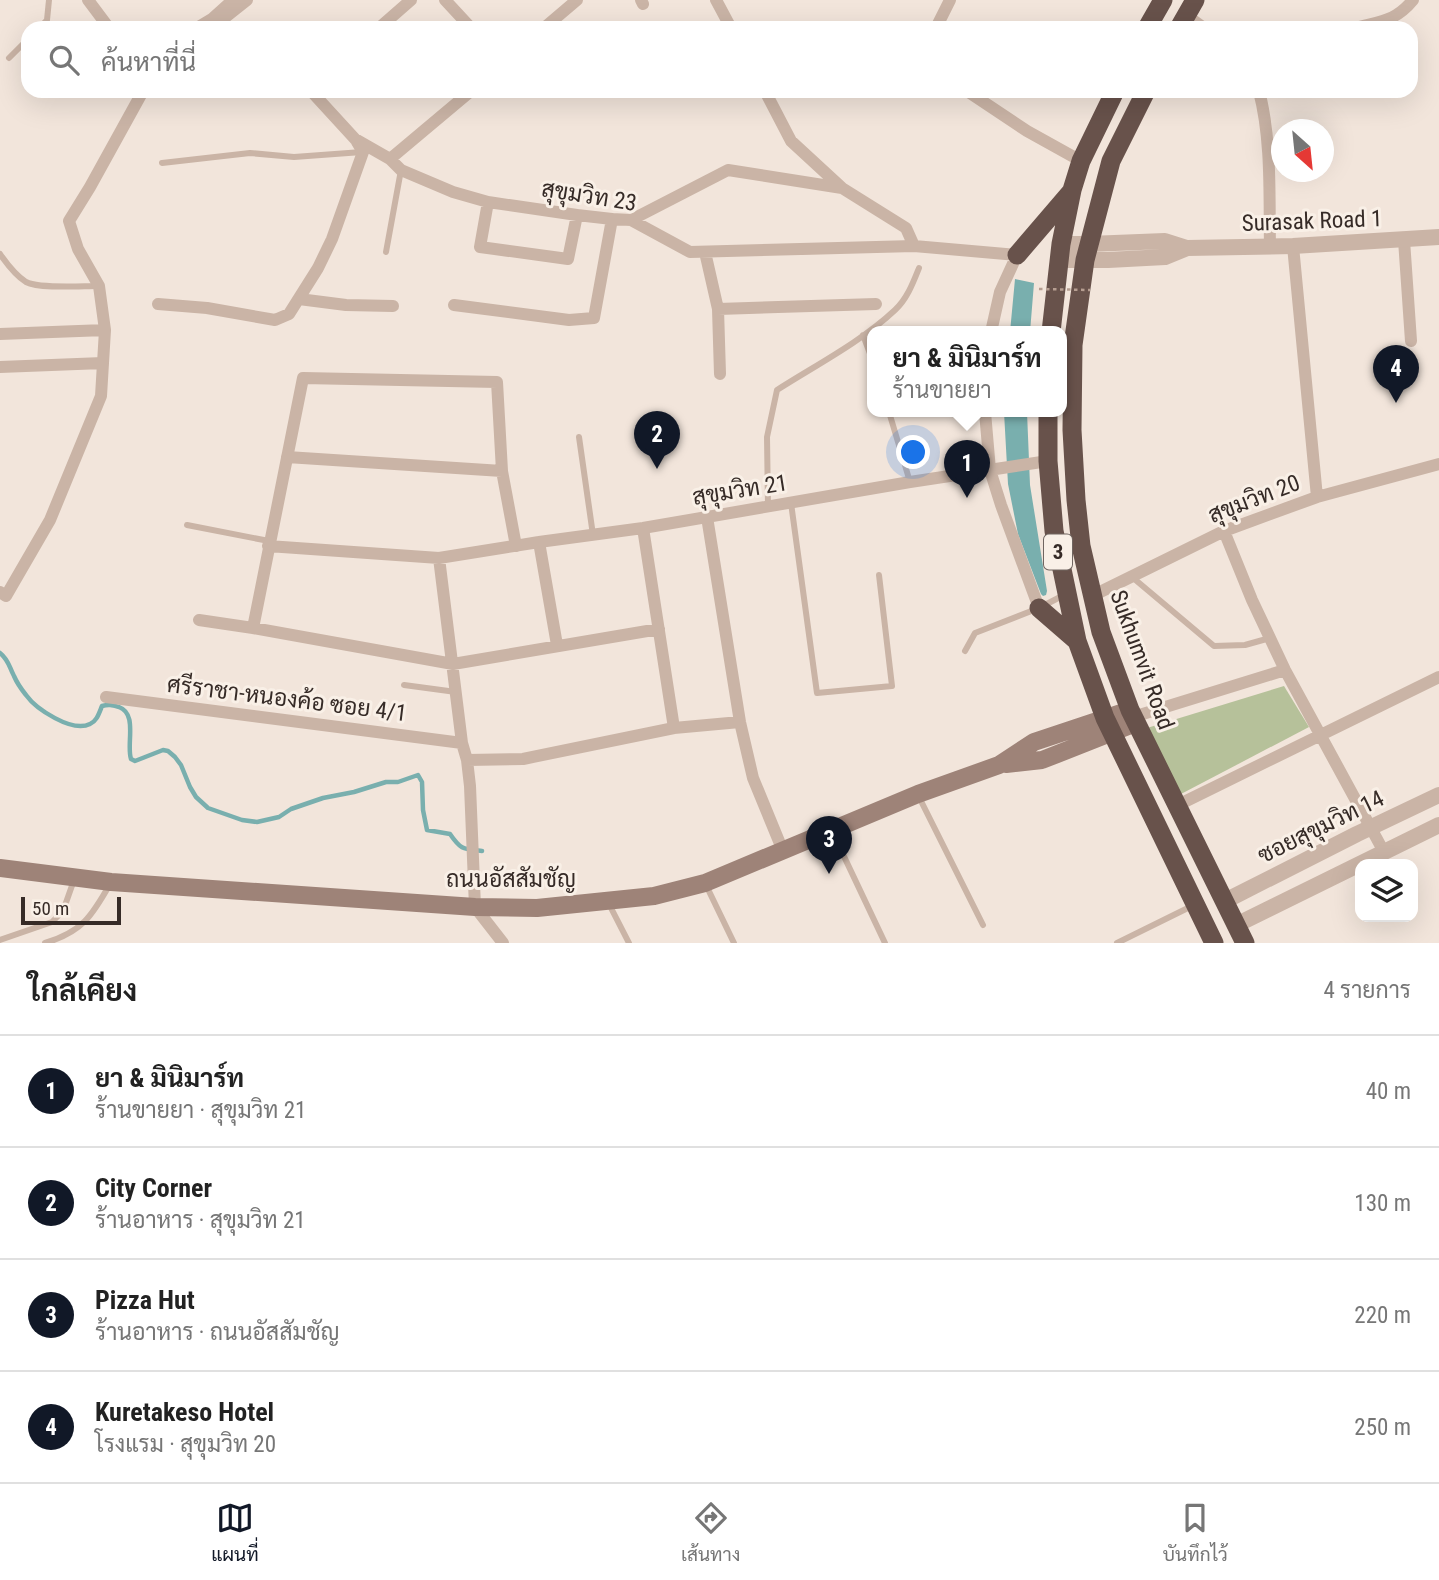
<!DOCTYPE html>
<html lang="th">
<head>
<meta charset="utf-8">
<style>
  :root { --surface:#fff; --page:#f6f6f6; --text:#222; --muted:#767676; --line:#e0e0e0; --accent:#111827 }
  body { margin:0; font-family:"Roboto Condensed",Sarabun,sans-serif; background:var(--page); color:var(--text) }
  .controls { position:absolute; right:21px; bottom:21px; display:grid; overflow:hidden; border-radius:14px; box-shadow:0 7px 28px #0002 }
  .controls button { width:63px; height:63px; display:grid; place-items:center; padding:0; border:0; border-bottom:2px solid var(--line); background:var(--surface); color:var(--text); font:35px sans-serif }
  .compass { position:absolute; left:1271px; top:119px; width:63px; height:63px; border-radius:50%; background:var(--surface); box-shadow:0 7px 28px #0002; rotate:153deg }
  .scale { position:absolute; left:21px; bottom:18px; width:100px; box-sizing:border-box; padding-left:7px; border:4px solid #362b27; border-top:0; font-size:19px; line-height:24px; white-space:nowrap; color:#362b27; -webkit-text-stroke:5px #f9f0e7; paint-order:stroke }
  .you { position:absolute; left:914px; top:453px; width:24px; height:24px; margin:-18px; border:5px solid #fff; border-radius:50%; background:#1a73e8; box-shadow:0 0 0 10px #1a73e833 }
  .badge { display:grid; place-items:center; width:46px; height:46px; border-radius:50%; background:var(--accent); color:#fff; font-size:23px; font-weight:700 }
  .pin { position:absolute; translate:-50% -58px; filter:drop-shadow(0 2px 4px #0008) }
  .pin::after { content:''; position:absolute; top:37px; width:24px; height:21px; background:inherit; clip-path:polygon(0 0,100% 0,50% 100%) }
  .popup { position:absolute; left:867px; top:326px; width:200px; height:91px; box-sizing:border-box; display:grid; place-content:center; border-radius:14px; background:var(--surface); filter:drop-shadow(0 2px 5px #0005); font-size:23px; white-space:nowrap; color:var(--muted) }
  .popup b { font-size:26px; color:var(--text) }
  .popup::after { content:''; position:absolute; left:50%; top:100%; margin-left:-14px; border:14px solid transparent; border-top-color:var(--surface) }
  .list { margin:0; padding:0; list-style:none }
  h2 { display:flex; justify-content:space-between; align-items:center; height:91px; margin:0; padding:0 28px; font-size:30px }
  h2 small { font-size:23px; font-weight:400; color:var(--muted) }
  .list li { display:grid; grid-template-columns:46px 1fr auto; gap:21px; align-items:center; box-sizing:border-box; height:112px; padding:0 28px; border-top:2px solid var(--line) }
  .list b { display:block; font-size:26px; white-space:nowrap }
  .list p { margin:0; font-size:23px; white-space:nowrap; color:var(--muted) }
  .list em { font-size:23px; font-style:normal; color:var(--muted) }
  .icon { flex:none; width:38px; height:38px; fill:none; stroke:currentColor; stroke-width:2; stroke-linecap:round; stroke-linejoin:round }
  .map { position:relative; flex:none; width:1439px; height:943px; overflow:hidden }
  .search { position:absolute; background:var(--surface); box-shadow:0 7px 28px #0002; left:21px; right:21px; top:21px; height:77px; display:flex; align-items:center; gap:18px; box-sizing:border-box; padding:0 24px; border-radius:21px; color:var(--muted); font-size:26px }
  .sheet { height:539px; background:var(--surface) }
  nav { display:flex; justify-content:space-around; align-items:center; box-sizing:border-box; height:98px; border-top:2px solid var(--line); background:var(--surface); font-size:19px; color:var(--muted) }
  nav a { display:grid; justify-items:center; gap:4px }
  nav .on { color:var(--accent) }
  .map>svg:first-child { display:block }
  .green { fill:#b6c19a }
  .water { fill:#79afae }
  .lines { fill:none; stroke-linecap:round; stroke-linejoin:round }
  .stream { stroke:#79afae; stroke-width:4.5 }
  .service { stroke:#cab4a6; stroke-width:6 }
  .minor { stroke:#cab4a6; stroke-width:12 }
  .tertiary { stroke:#cab4a6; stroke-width:16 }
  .secondary { stroke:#9e8378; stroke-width:18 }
  .trunk { stroke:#68524b; stroke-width:19 }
  .path-bridge { stroke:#b69e91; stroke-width:2.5; stroke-dasharray:3.5 3.5; stroke-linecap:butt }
  .labels { text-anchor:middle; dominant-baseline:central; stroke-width:6; stroke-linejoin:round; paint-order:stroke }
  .shield { fill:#f9f0e7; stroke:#706661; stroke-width:2 }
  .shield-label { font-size:21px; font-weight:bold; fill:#362b27 }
  .street-label { font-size:23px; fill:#362b27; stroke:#f9f0e7 }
</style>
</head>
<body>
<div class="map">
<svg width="1439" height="943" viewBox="0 0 1439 943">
  <rect width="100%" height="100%" fill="#f2e5db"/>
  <!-- green -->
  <path class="green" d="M1284,686L1309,727L1181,794L1147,728Z"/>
  <!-- water -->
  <path class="water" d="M1015,279L1034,283L1030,332H1010Z
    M1004,412H1027L1030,485L1047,591L1046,595L1043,596L1041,594L1018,534L1008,484Z"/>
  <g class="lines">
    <!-- stream -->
    <path class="stream" d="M0,653C9,660 9,667 14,676C17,683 22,690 26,695C36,709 72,733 90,724C97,721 99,713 102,706C109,704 112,705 119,707C138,714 126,744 131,759L135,761L163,750L168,751L175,757L181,765L190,787L196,797L208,808L242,820L257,822L279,817L291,809L323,798L354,792L386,782H398L418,775L422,782L423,810L427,830L450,834C461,850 463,849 482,851"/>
    <!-- service -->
    <path class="service" d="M39,28L47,20L49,0
      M9,58L28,39
      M162,163L250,153L294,157L362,152
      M386,252L401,170
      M0,254C7,264 15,275 26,282C39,289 81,286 97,286
      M863,335L872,359
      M889,412L910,482
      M579,437L593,535
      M791,503L817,693L892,686L879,575
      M768,507L767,437L777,390C816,365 861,342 895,310C907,299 913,283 919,268
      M187,525L269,541
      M1132,577L1214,646L1245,645L1270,638
      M965,651L975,633L1039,608L1064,595
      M404,685L456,692
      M918,795L983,925
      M832,831L885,943
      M706,885L734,943
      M609,904L629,943
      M0,940L52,922L63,911L74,880
      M45,943C82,932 92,916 110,884
      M1117,943L1194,905"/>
    <!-- minor -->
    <path class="minor" d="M88,0L109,28
      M445,0L471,28
      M641,0L643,4
      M716,0L731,28
      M1186,15L1204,28
      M223,19L247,0
      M197,28L212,19L233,0
      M379,28L411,0
      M544,28L577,0
      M936,28L950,0
      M1355,28C1380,21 1395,22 1413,0
      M311,91L355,139L390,159L401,170L453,192L488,202L577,215L612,219L631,220L690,252L914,246L1017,255L1000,292L991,332
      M765,91L791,141L842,188L906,228L914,246
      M967,91L1027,131L1081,161
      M1259,91C1272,141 1269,196 1270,247
      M390,159L471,91
      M488,202L480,247L568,259L577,215
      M631,220L728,170L842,188
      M1404,240L1411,341
      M1293,246L1317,497
      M705,252L718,309L720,374
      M299,299L346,305L393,306
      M158,304L207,308L275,320L289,314L318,268L332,239L363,152L357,142
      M454,305L569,320L594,318L612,219
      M718,309L876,304
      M0,334L105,330
      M0,367L103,363
      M985,412L990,470L1001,505L1039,608
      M287,457L502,471
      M707,517L740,722L753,778L783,851
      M643,528L674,728
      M1224,531L1252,600L1285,670L1384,852
      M539,542L557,645
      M268,546L439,558L539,542L643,528L910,482L1048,461
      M439,558L462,743L467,760L470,786L475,907L503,943
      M0,592L6,596L50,520L101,396L105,330L99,286L78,249L69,221L90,187L143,91
      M1092,596L1224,531L1317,497L1439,464
      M199,620L253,628L453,664L659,629
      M253,628L303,378L497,382L502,471L516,546
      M106,697L462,743
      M1133,717L1285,670
      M467,760L523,759L674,728L740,722
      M1178,805L1439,677"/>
    <!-- tertiary -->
    <path class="tertiary" d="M1061,244H1089L1165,241L1187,248
      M1060,260H1108L1165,257L1187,248L1293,246L1439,237
      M1225,901L1357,834L1439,795
      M1236,925L1439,825"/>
    <!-- secondary -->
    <path class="secondary" d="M1006,764L1042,760L1136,723
      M0,868L111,882L475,907L537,908L654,896L705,883L918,794L999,765L1034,742L1130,710"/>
    <!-- trunk -->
    <path class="trunk" d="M1147,28L1163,0
      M1179,28L1195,0
      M1146,91L1111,161L1085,260L1073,345L1072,430L1076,500L1081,546L1101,632L1130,710L1245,943
      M1017,255L1071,192
      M1051,332L1061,244L1072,190L1081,161L1115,91
      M1048,412V461L1054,531L1077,641L1105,718L1214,943
      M1039,608L1077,641"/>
    <!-- path-bridge -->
    <path class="path-bridge" d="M1039,289L1090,290"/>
  </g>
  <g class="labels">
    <!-- shield labels -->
    <rect class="shield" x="1044" y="534.5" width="28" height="35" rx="5"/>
    <g class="shield-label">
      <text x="1058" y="552">3</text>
    </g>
    <!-- street labels -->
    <g class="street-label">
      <text transform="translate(589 196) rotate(9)">สุขุมวิท 23</text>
      <text transform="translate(1312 221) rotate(-2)">Surasak Road 1</text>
      <text transform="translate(740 490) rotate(-9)">สุขุมวิท 21</text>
      <text transform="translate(1254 499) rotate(-21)">สุขุมวิท 20</text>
      <text transform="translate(1142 660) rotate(70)">Sukhumvit Road</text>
      <text transform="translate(287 699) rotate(7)">ศรีราชา-หนองค้อ ซอย 4/1</text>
      <text transform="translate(1321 827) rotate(-26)">ซอยสุขุมวิท 14</text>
      <text x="511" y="879">ถนนอัสสัมชัญ</text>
    </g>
  </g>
</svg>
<div class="controls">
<button><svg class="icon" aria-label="layers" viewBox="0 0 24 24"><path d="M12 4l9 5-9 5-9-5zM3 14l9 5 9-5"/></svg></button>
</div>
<svg class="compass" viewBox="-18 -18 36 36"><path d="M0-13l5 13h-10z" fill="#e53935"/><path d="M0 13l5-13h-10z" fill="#767676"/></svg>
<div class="scale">50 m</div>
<div class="you"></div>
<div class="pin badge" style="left:967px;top:498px">1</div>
<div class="popup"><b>ยา &amp; มินิมาร์ท</b>ร้านขายยา</div>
<div class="pin badge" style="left:657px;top:469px">2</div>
<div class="pin badge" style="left:829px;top:874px">3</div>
<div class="pin badge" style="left:1396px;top:403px">4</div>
<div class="search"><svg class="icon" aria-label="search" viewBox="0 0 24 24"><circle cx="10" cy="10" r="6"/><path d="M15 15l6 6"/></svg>ค้นหาที่นี่</div>
</div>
<section class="sheet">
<h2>ใกล้เคียง<small>4 รายการ</small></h2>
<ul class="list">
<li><span class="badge">1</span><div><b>ยา &amp; มินิมาร์ท</b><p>ร้านขายยา · สุขุมวิท 21</p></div><em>40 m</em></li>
<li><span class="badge">2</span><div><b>City Corner</b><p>ร้านอาหาร · สุขุมวิท 21</p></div><em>130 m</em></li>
<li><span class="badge">3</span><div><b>Pizza Hut</b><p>ร้านอาหาร · ถนนอัสสัมชัญ</p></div><em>220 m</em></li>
<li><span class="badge">4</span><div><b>Kuretakeso Hotel</b><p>โรงแรม · สุขุมวิท 20</p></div><em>250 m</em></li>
</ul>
</section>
<nav>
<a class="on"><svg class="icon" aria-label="map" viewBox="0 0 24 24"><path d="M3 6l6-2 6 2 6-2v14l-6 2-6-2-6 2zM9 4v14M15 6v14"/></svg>แผนที่</a>
<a><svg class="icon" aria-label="directions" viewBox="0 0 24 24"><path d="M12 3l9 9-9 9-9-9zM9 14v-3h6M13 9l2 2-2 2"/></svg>เส้นทาง</a>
<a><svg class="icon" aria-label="saved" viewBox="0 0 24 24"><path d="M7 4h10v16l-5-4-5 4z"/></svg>บันทึกไว้</a>
</nav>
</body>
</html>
